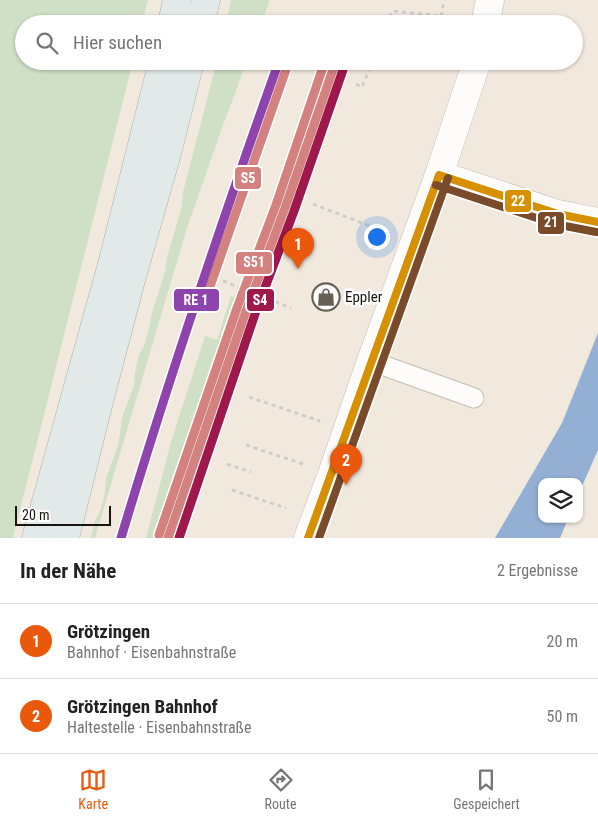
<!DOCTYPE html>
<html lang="de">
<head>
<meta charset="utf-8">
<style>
  :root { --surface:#fff; --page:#f2f2f2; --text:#222; --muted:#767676; --line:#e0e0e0; --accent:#ea580c }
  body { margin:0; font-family:"Roboto Condensed",sans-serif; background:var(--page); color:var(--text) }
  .controls { position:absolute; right:15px; bottom:15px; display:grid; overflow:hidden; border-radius:10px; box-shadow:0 1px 4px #0004 }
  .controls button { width:45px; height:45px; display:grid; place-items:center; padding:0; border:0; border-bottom:1px solid var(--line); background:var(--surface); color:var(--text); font:25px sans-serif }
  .scale { position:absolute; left:15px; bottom:12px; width:96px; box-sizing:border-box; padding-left:5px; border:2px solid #19140d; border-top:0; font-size:14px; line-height:18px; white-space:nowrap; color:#19140d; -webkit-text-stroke:4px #fff; paint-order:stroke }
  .you { position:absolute; left:376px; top:236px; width:18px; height:18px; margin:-12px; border:4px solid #fff; border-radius:50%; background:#1a73e8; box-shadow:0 0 0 8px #1a73e833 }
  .badge { display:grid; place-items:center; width:32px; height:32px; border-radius:50%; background:var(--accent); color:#fff; font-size:16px; font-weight:700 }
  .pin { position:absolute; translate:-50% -41px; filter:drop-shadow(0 1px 2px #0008) }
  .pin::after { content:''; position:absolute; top:26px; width:18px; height:15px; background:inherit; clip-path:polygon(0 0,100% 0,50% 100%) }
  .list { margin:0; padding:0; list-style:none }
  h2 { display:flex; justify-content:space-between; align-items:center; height:65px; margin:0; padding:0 20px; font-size:21px }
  h2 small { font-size:16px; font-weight:400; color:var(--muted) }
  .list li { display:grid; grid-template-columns:32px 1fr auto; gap:15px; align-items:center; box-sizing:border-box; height:75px; padding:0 20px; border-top:1px solid var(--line) }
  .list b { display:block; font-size:19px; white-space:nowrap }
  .list p { margin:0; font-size:16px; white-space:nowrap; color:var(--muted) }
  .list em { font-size:16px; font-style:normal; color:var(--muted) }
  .icon { flex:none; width:28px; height:28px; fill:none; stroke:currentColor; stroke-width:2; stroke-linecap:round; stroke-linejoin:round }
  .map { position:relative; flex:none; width:598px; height:538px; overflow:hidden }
  .search { position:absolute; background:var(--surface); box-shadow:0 1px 4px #0004; left:15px; right:15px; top:15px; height:55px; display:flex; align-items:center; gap:12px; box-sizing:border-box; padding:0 18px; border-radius:28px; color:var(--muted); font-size:19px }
  .sheet { height:215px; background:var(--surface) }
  nav { display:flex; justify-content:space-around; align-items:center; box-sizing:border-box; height:70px; border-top:1px solid var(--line); background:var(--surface); font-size:14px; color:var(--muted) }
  nav a { display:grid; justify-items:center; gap:2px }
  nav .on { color:var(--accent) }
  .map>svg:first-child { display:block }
  .green { fill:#d0e0c6 }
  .water { fill:#93b0d4 }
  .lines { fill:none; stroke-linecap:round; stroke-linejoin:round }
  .service-casing { stroke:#c3bcb4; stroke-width:21 }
  .minor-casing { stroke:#c3bcb4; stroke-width:29 }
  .tertiary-casing { stroke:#c3bcb4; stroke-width:29 }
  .trunk-casing { stroke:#a7b0ac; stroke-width:29 }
  .path { stroke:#cfcdca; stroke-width:3; stroke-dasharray:4 4; stroke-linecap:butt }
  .service { stroke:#fdfcfa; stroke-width:19 }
  .minor { stroke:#fdfcfa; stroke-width:28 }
  .tertiary { stroke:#fdfcfa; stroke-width:28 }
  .trunk { stroke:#e1eae8; stroke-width:28 }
  .bus-1-casing { stroke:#fff; stroke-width:11 }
  .bus-2-casing { stroke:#fff; stroke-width:11 }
  .bus-1 { stroke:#d69002; stroke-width:8 }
  .bus-2 { stroke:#7a4b2a; stroke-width:8 }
  .rail-1-casing { stroke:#fff; stroke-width:12 }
  .rail-2-casing { stroke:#fff; stroke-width:12 }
  .rail-3-casing { stroke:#fff; stroke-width:12 }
  .rail-4-casing { stroke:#fff; stroke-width:12 }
  .rail-1 { stroke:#d38280; stroke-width:9 }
  .rail-2 { stroke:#9f184c; stroke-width:9 }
  .rail-3 { stroke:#d38280; stroke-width:9 }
  .rail-4 { stroke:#8e44ad; stroke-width:9 }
  .labels { text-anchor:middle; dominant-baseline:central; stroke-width:5; stroke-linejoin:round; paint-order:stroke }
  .poi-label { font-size:15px; fill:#19140d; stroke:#fff; text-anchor:start }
  .line-badge { stroke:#fff; stroke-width:2 }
  .badge-label { font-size:14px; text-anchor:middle; font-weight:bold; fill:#fff }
</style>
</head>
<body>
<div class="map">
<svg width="598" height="538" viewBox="0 0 598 538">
  <rect width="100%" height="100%" fill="#f2e9de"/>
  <!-- green -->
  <path class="green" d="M0,0H148L142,24H24V61H133L13,538H0Z
    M231,0H270L261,24H226Z
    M217,61H247L222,128L187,228L95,538H91L94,523L101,509L105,493L106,478L118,445L123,414L134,386L135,372L139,355L145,343L149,329L152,312L165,272L167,257L181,210L183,192Z
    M231,296L237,298L216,362L155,538H146L171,442L205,336L217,340Z"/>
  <!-- water -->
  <path class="water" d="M598,333V450L579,493V482H542V519H568L560,538H495L562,423Z"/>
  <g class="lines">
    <!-- service casing -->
    <g class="service-casing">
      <path id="service" d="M371,361L474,398"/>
    </g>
    <!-- minor casing -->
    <g class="minor-casing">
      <path id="minor" d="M439,175L558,214L598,222"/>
    </g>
    <!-- tertiary casing -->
    <g class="tertiary-casing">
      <path id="tertiary" d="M485,24L490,0
        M308,538L332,474L371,361L439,175L477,61"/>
    </g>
    <!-- trunk casing -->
    <g class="trunk-casing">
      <path id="trunk" d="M172,24L177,0
        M200,24L206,0
        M36,538L113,261L163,61
        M65,538L98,405L132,276L167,153L190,61"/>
    </g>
    <!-- path -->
    <path class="path" d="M387,24L392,11L441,16
      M440,24L444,0
      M356,84L362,87L373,61
      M313,204L385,232
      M223,281L291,308
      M249,397L320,421
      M246,445L303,464
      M227,464L251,472
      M232,490L286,508"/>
    <!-- service -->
    <use href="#service" class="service"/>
    <!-- minor -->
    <use href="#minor" class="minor"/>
    <!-- tertiary -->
    <use href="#tertiary" class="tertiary"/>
    <!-- trunk -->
    <use href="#trunk" class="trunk"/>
    <!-- bus-1 casing -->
    <g class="bus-1-casing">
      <path id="bus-1" d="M439,175L558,214L598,222
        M308,538L439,175"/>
    </g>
    <!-- bus-2 casing -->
    <g class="bus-2-casing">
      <path id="bus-2" d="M436,185L555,224L596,232
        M319,538L448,178"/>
    </g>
    <!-- bus-1 -->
    <use href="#bus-1" class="bus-1"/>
    <!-- bus-2 -->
    <use href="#bus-2" class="bus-2"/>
    <!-- rail-1 casing -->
    <g class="rail-1-casing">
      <path id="rail-1" d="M207,295L289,61
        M168,538L246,311L285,208L336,61"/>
    </g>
    <!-- rail-2 casing -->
    <g class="rail-2-casing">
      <path id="rail-2" d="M179,538L255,314L294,211L345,64"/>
    </g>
    <!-- rail-3 casing -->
    <g class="rail-3-casing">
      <path id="rail-3" d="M159,535L237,308L276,205L325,61"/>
    </g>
    <!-- rail-4 casing -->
    <g class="rail-4-casing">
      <path id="rail-4" d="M121,538C169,378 222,221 278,64"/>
    </g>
    <!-- rail-1 -->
    <use href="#rail-1" class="rail-1"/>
    <!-- rail-2 -->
    <use href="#rail-2" class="rail-2"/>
    <!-- rail-3 -->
    <use href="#rail-3" class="rail-3"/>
    <!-- rail-4 -->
    <use href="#rail-4" class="rail-4"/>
  </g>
  <!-- icons -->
  <defs>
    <g id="shop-ring" transform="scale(1.4375)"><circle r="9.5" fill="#fff" stroke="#655f56" stroke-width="1.5"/><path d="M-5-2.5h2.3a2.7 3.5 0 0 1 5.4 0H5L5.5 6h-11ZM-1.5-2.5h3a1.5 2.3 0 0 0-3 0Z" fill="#655f56"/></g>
  </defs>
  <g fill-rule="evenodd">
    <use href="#shop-ring" x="326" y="297"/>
  </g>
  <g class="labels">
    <!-- poi labels -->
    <g class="poi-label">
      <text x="345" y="297">Eppler</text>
    </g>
  </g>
  <g class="line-badge">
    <rect x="234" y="166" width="28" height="24" rx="5" fill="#d38280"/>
    <rect x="504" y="189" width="28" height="24" rx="5" fill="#d69002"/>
    <rect x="537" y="211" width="28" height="24" rx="5" fill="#7a4b2a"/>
    <rect x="235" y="251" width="38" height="24" rx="5" fill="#d38280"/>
    <rect x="173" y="288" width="47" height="24" rx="5" fill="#8e44ad"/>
    <rect x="246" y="288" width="29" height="24" rx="5" fill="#9f184c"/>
  </g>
  <g class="badge-label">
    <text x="248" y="183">S5</text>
    <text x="518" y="206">22</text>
    <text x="551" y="227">21</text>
    <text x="254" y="267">S51</text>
    <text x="196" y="305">RE 1</text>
    <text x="260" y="305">S4</text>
  </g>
</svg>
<div class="controls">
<button><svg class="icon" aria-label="layers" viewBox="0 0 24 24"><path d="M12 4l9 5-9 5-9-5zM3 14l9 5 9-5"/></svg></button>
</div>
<div class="scale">20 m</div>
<div class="you"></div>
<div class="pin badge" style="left:298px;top:269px">1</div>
<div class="pin badge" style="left:346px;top:485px">2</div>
<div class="search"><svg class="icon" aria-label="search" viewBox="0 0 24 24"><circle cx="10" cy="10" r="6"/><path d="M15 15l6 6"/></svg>Hier suchen</div>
</div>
<section class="sheet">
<h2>In der Nähe<small>2 Ergebnisse</small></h2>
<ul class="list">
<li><span class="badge">1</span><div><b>Grötzingen</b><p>Bahnhof · Eisenbahnstraße</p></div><em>20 m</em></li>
<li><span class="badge">2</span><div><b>Grötzingen Bahnhof</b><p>Haltestelle · Eisenbahnstraße</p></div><em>50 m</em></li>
</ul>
</section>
<nav>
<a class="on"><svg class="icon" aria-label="map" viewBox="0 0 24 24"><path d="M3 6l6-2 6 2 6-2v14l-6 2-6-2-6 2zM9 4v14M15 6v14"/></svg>Karte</a>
<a><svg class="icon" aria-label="directions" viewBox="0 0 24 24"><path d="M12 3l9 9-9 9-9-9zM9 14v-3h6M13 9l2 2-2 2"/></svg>Route</a>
<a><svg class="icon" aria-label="saved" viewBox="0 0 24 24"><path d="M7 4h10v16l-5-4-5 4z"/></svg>Gespeichert</a>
</nav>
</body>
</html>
